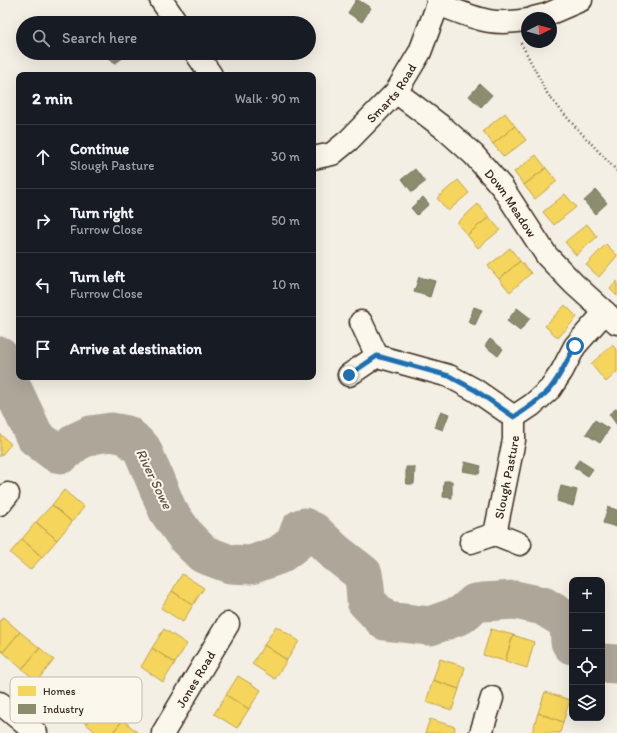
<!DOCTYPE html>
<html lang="en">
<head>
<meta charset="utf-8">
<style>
  :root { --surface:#171b24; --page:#20242c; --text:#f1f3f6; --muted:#9ea1a6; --line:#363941 }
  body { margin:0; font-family:Itim,sans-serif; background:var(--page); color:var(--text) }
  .controls { position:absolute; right:12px; bottom:12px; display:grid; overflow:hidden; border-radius:8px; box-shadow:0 4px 16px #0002 }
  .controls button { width:36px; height:36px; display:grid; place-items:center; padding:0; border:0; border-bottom:1px solid var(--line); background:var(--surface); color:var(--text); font:20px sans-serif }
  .compass { position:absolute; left:521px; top:12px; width:36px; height:36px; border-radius:50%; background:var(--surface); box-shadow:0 4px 16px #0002; rotate:84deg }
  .stop { position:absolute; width:12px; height:12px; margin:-9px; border:3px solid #1f6fb2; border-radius:50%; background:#fff }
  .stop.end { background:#1f6fb2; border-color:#fff; box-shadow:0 1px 4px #0008 }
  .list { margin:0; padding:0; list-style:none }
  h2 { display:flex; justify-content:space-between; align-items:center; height:52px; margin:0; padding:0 16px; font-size:17px }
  h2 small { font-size:13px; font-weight:400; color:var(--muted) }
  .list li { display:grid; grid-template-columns:26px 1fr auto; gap:12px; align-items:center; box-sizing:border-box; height:64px; padding:0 16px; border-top:1px solid var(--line) }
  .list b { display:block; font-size:15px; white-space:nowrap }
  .list p { margin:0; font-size:13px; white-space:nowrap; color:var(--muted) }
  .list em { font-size:13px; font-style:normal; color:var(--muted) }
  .icon { flex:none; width:22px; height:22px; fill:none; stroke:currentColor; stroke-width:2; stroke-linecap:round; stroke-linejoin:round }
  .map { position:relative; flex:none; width:617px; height:733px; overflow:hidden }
  .search { position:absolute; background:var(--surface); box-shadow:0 4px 16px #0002; left:16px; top:16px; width:300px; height:44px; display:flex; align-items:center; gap:10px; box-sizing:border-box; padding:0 14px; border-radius:22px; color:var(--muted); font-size:15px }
  .panel { position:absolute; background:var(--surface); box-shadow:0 4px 16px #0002; left:16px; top:72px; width:300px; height:308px; border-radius:8px }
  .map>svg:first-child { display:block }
  .homes { fill:#f6d55c; stroke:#bea249 }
  .industry { fill:#8c8c6e; stroke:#746f56 }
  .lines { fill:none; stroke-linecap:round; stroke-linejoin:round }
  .river { stroke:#afa69a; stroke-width:39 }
  .minor-casing { stroke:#3b2a1e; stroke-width:25 }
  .path { stroke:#3b2a1e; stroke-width:2.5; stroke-dasharray:1 3; stroke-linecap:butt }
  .minor { stroke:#fbf7ec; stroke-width:22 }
  .route { stroke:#1f6fb2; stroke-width:5 }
  .labels { text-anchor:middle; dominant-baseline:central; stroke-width:4; stroke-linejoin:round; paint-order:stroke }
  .street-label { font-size:13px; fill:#3b2a1e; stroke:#fbf7ec }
  .water-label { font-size:14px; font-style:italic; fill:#645549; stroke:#fbf7ec }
  .key { fill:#fbf7ec; stroke:#c1baae; stroke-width:1 }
  .key-label { font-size:11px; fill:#3b2a1e }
</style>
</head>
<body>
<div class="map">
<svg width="617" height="733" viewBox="0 0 617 733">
  <rect width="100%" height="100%" fill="#f3efe4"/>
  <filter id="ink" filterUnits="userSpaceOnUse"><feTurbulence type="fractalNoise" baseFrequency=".025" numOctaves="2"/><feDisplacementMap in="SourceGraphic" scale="8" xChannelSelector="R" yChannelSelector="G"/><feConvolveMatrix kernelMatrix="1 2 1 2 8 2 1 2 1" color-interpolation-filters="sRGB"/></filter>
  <g filter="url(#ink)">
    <!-- homes -->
    <path class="homes" d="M505,113L515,126L493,144L483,131Z
      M515,126L526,140L504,157L493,144Z
      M536,155L546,168L524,185L514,172Z
      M546,168L557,181L535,199L524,185Z
      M458,180L469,193L448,211L437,198Z
      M565,194L576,207L554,225L543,212Z
      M478,204L489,217L467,235L457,223Z
      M489,217L500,230L478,248L467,235Z
      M587,224L597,237L576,255L565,242Z
      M606,244L617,255V256L599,277L586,265Z
      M510,248L520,261L499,279L488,266Z
      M520,261L531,273L510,292L499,279Z
      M617,281V296L610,289Z
      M565,305L577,317L558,338L545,326Z
      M612,345L617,350V372L606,382L591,364Z
      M0,434L11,444L0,457Z
      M64,490L84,507L72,522L52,505Z
      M52,505L72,522L57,540L36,522Z
      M36,522L57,540L42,557L22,539Z
      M22,539L42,557L30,570L10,553Z
      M182,574L204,588L193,605L172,591Z
      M172,591L193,605L183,622L161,608Z
      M3,617L20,632L3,652L0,649V621Z
      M276,626L299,641L287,660L264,645Z
      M164,629L187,644L175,663L152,648Z
      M491,629L513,635L505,661L483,655Z
      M20,632L40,648L22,669L3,652Z
      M513,635L534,642L527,668L505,661Z
      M264,645L287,660L275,679L252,664Z
      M40,648L54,660L37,681L22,669Z
      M152,648L175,663L163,682L141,667Z
      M440,659L465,667L459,689L433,680Z
      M238,676L261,690L249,709L226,695Z
      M433,680L459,689L452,710L426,702Z
      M87,689L104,703L86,724L69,709Z
      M545,692L570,700L563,722L538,713Z
      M226,695L249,709L237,728L214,714Z
      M104,703L123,720L112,733H97L86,724Z
      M538,713L563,722L560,733H532Z
      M430,719L455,727L454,733H425Z
      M123,720L137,732L136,733H112Z"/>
    <!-- industry -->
    <path class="industry" d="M356,0H358L371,8L362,22L348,13Z
      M114,53H126L127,55L114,64L109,57Z
      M480,84L492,95L481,107L469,96Z
      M415,169L425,182L412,192L402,179Z
      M596,190L607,203L595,214L584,201Z
      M423,197L429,204L417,215L411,208Z
      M419,277L435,281L430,297L414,292Z
      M474,307L482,310L475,325L468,322Z
      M517,308L530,318L520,331L507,321Z
      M490,339L503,349L498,356L485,346Z
      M617,408V425L609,414Z
      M441,411L449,414L443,430L435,427Z
      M595,420L609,429L600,443L586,434Z
      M579,460L593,469L588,476L574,467Z
      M465,462L481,466L479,474L463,471Z
      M406,467H415L414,484H406Z
      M444,481H452V498L443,497Z
      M561,486L577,490L573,506L557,501Z
      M608,507L617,510V527L603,523Z"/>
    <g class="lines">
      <!-- river -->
      <path class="river" d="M0,356L9,381L35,437L56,453L62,454L76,442L91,435L111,432L127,435L142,449L168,511L187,538L203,554L230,564L251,565L279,555L295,543L300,529L304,527L314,532L336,553L363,574L365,586L366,601L385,621L430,626L461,615L475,603L483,602L515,600L543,606L566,620L569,626L570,642L572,645
        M602,663L617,664"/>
      <!-- minor casing -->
      <g class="minor-casing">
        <g id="minor">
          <path d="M161,0L177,23"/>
          <path d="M438,4C454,10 472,18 489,21C502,23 514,22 527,20"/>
          <path d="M534,18L546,15L581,0"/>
          <path d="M196,53L211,75"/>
          <path id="s1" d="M396,92L445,129L474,155L502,187L547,256L574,284L617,323"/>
          <path id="s2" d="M313,158L332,154L349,140L396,92L420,52L438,4V0"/>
          <path d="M361,322L377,356"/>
          <path d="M349,375L377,356L449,376L475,390L514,417"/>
          <path d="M0,504L8,494"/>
          <path id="s3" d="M495,534L514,440V417L532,405L550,389L562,371L575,346L605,312"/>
          <path d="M471,542L495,534L520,544"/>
          <path d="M0,703L36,733"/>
          <path id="s4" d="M163,733L228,624"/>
          <path d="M481,733L492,698"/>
        </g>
      </g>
      <!-- path -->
      <path class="path" d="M521,43L548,95L571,122L617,171"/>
      <!-- minor -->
      <use href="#minor" class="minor"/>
    </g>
  </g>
  <g class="lines" filter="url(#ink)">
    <!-- route -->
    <path class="route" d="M349,375L377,356L449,376L475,390L514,417C527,409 538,401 549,390C560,377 567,361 575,346"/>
  </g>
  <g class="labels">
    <!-- street labels -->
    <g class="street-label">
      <text stroke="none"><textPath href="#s2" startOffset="105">Smarts Road</textPath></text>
      <text stroke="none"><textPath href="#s1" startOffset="161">Down Meadow</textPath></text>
      <text stroke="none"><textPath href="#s3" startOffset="58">Slough Pasture</textPath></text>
      <text stroke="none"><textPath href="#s4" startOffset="63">Jones Road</textPath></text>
    </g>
    <!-- water labels -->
    <g class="water-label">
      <text transform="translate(154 479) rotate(64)">River Sowe</text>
    </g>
  </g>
  <!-- legend -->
  <rect x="10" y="677" width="132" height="46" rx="6" class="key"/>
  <rect x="18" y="686" width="18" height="10" fill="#f6d55c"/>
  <rect x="18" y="704" width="18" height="10" fill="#8c8c6e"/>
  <g class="key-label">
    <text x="43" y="695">Homes</text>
    <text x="43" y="713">Industry</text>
  </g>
</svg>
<div class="controls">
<button>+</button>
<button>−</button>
<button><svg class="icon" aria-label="locate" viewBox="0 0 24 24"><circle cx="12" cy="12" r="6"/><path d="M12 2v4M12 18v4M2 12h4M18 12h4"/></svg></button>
<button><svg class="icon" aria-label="layers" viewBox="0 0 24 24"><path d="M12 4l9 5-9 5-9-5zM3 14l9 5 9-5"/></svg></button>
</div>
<svg class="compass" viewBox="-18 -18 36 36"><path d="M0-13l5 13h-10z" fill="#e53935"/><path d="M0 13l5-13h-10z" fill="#9ea1a6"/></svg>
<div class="stop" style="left:575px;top:346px"></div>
<div class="stop end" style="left:349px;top:375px"></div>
<div class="search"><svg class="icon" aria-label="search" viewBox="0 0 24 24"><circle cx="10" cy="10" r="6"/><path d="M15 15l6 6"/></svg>Search here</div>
<section class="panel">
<h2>2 min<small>Walk · 90 m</small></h2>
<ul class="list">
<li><svg class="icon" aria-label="ahead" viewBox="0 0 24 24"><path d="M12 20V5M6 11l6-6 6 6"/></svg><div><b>Continue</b><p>Slough Pasture</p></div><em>30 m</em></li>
<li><svg class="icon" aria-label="right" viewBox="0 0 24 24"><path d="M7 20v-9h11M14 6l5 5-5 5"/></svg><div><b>Turn right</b><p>Furrow Close</p></div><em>50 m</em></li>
<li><svg class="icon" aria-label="left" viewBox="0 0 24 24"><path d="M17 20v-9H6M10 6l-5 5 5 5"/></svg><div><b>Turn left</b><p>Furrow Close</p></div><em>10 m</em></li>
<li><svg class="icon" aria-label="arrive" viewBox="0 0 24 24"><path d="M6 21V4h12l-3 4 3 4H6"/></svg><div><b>Arrive at destination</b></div></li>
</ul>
</section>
</div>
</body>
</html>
